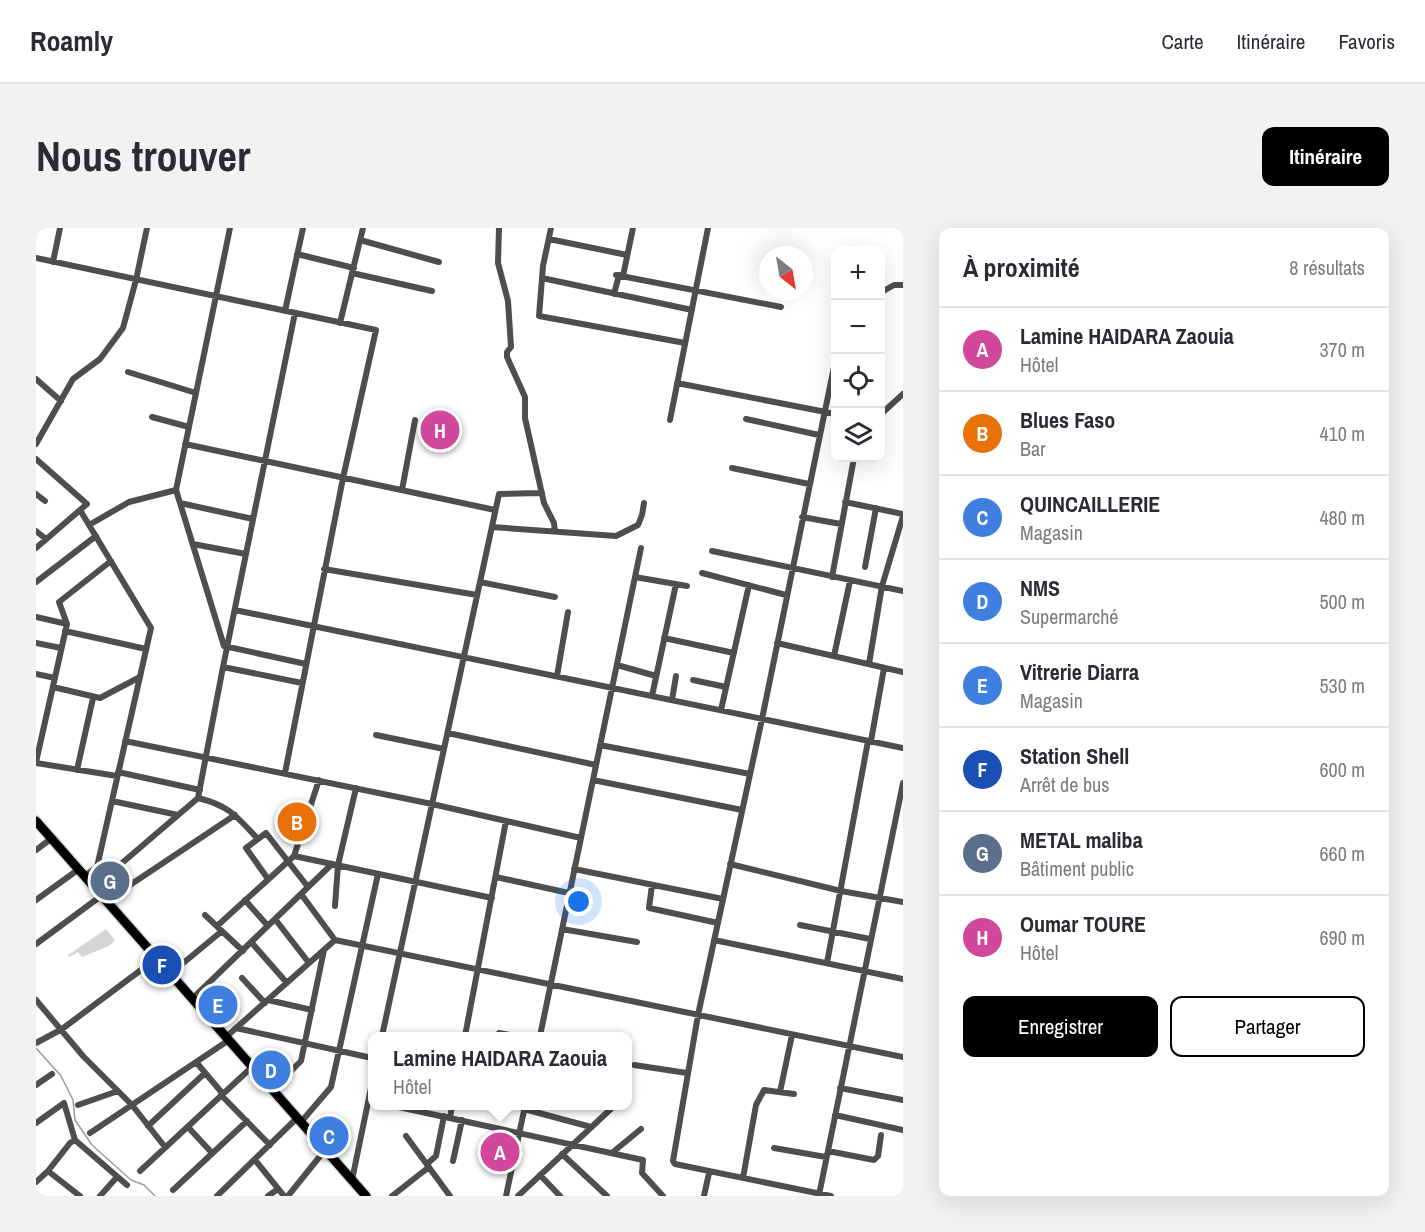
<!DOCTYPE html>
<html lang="fr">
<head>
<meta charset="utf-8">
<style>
  :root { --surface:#fff; --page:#f2f2f3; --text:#2b2b33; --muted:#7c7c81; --line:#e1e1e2; --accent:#000 }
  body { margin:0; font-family:"Archivo Narrow",sans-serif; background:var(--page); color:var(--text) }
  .controls { position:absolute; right:18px; top:18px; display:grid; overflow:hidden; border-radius:12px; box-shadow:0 6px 24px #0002 }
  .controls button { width:54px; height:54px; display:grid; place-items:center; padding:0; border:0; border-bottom:2px solid var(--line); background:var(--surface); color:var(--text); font:30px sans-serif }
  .compass { position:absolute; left:723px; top:18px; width:54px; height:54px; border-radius:50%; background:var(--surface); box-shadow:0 6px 24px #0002; rotate:149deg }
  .you { position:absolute; left:543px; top:674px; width:21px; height:21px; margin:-15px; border:4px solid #fff; border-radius:50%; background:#1a73e8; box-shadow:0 0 0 9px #1a73e833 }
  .badge { display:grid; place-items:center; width:39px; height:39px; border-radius:50%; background:var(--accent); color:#fff; font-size:20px; font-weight:700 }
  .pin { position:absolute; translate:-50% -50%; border:3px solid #fff; box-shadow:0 2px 6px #0006 }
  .popup { position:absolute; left:332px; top:804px; width:264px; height:78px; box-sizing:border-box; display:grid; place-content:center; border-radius:12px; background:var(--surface); filter:drop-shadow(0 2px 4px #0005); font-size:20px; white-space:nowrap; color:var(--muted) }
  .popup b { font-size:22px; color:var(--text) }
  .popup::after { content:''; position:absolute; left:50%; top:100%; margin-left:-12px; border:12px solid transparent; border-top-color:var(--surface) }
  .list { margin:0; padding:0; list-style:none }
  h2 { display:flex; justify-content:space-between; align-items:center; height:78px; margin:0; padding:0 24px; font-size:26px }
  h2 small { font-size:20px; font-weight:400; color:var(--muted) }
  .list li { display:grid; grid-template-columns:39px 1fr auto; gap:18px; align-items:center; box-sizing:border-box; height:84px; padding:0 24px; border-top:2px solid var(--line) }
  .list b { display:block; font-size:22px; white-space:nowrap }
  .list p { margin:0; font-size:20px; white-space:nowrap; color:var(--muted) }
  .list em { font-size:20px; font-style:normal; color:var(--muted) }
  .actions { display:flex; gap:12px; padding:18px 24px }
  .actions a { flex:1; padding:14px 0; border:2px solid var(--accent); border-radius:12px; text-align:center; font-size:21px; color:var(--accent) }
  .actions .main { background:var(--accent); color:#fff }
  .icon { flex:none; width:33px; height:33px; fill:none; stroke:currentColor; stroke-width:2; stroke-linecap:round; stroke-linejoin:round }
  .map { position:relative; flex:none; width:867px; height:968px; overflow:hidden; border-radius:12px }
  header { display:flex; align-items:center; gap:36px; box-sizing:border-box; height:84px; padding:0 30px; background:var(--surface); border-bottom:2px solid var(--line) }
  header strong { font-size:28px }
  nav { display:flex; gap:33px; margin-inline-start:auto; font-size:21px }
  .intro { display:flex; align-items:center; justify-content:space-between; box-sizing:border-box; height:144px; padding:0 36px }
  h1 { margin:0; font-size:42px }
  .button { padding:15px 27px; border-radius:12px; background:var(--accent); color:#fff; font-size:21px; font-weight:700 }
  main { display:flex; gap:36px; padding:0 36px }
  aside { flex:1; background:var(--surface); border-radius:12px; box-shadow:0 6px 24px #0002 }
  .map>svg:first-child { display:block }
  .park { fill:#d5d5d5 }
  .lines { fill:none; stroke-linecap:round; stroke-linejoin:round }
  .stream { stroke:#9c9c9c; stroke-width:1.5 }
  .primary-casing { stroke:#dbdbdb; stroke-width:12 }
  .minor { stroke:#4e4e4e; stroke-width:6 }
  .primary { stroke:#000; stroke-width:9 }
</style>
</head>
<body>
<header>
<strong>Roamly</strong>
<nav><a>Carte</a><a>Itinéraire</a><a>Favoris</a></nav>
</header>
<div class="intro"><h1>Nous trouver</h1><a class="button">Itinéraire</a></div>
<main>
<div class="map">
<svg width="867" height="968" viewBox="0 0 867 968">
  <rect width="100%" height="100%" fill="#fff"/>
  <!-- park -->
  <path class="park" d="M70,701L79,712L73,718L46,729L42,724L33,729L32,727Z"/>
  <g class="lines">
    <!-- stream -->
    <path class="stream" d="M0,820L25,848L37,872L39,892L56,917L95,952L108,957L119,968"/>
    <!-- primary casing -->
    <g class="primary-casing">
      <path id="primary" d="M0,593L330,968"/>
    </g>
    <!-- minor -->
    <path class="minor" d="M194,0L140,262L188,418L270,436
      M463,0L462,35L472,73L475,119L471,124V129L489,169V190L508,275L518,295L519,304
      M515,0L507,38L503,88L649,115
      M513,11L591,27
      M324,12L403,34
      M261,26L318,40
      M0,30L340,102L307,250L249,545
      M17,34L24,0
      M316,45L396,63
      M580,47L745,79
      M587,48L597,0
      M506,50L656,82
      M844,65L858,57H867
      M578,66L583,47
      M249,83L267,0
      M304,95L327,0
      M92,144L160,165
      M0,151L25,173
      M641,155L800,186
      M844,187L867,166
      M116,189L153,199
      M710,191L783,207
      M634,192L672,0
      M0,216L37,151L64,131L87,100L100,52L111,0
      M149,216L459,282
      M0,231L51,276L0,320
      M696,240L773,256
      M366,262L379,192
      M0,266L9,273
      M809,274L867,286
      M144,275L217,291
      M44,282L115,400L61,639L49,648
      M766,289L805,296
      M53,297L93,274L140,262
      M456,299L580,308L602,297L606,287L608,275
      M0,303L10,311
      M157,316L210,326
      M676,323L867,363
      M829,339L840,280
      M288,341L441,367
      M666,345L750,367
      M599,349L651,358
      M796,349L818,230
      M0,354L60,308
      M444,354L519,369
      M199,382L867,520
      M0,389L31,396
      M29,403L110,421
      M628,410L698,425
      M0,415L25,420
      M741,415L867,444
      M798,428L814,353
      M833,436L846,358L867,288
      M581,437L620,448
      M187,439L266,455
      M0,446L19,450
      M521,448L532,384
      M657,452L690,459
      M17,459L64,470L104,449
      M616,468L640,356
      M636,472L640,448
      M685,482L713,357
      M412,505L560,537
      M340,507L408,521
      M89,513L396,576L545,610
      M835,513L848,440
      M564,517L714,546
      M0,534L31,396L23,374L75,333
      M0,535L81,548
      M41,542L57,470
      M82,544L164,562
      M557,552L706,582
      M162,570C194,578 200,588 222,611
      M76,573L142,587
      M0,622L16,610
      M258,628L456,670
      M694,636L805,663L867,674
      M538,641L687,671
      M460,649L533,665
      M232,651L210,620L230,605L272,659
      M616,657L613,680L682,695
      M58,659L162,570L187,439L259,85
      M265,666L299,712L867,829
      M0,672L43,641
      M209,672L232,698
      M70,673L199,587
      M299,678L302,637L320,560
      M169,687L207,723
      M239,691L273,735
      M764,697L834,711
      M181,698L258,628L283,552
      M526,701L601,714
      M678,712L867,751
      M215,714L251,755
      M0,716L65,668
      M791,735L832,513
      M134,746L186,703
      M206,750L229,775
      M156,771L296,636
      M0,772L47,828L96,877L129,919
      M232,772L276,782
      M200,800L336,830
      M463,805L480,808
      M346,808L463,266L506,265
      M429,808L470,593
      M504,808L605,320
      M190,809L299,712
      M0,815L26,801L121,730
      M160,834L187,866
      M598,837L651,845
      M0,857L16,846
      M804,860L867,872
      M236,862L265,833L288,722
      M744,864L756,807
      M185,867L234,917
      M42,877L82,863
      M358,878L607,932L606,945L627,968
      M488,881L555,899
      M799,887L867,902
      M414,890L416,878
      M265,894L295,859L342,646
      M0,895L28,875L39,912L91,957
      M112,898L169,845
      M152,899L176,925
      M54,905L193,812
      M370,908L414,968
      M738,920L790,929
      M792,923L838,932L842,928L845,907
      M577,924L605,901
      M526,926L571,968
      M219,932L248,968
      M417,933L426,892
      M391,936L400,928L408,888
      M12,943L44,968
      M104,943L216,839
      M504,947L524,968
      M707,950L720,877L728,862L758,866
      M316,952L336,855
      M0,954L12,943L34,915L39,912
      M137,962L211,893
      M783,967L867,555
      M64,968L81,949
      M181,968L261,890
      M232,968L242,961
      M252,968L289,922
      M356,968L393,939
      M470,968L489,878
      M482,968L578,878
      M668,968L673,945
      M795,968L639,936L637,933L662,787L726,491L800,129"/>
    <!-- primary -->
    <use href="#primary" class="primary"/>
  </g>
</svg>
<div class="controls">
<button>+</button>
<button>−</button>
<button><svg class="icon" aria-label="locate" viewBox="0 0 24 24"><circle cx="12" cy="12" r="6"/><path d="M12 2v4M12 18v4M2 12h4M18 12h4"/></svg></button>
<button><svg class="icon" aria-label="layers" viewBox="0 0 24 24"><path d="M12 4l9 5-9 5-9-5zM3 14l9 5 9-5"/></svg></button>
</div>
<svg class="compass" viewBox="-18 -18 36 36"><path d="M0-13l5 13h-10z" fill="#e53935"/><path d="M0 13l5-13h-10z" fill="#7c7c81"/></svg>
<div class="you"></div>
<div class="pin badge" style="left:464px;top:924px;background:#d1479c">A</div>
<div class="popup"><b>Lamine HAIDARA Zaouia</b>Hôtel</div>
<div class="pin badge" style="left:261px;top:594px;background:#e8710a">B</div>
<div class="pin badge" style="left:293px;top:908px;background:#3f7fe0">C</div>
<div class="pin badge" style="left:235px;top:842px;background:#3f7fe0">D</div>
<div class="pin badge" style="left:182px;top:777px;background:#3f7fe0">E</div>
<div class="pin badge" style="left:126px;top:737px;background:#1a4fb4">F</div>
<div class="pin badge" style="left:74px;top:653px;background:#5c6f8a">G</div>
<div class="pin badge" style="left:404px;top:202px;background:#d1479c">H</div>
</div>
<aside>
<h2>À proximité<small>8 résultats</small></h2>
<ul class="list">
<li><span class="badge" style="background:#d1479c">A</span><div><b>Lamine HAIDARA Zaouia</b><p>Hôtel</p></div><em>370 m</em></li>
<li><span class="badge" style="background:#e8710a">B</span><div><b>Blues Faso</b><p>Bar</p></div><em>410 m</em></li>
<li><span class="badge" style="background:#3f7fe0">C</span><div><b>QUINCAILLERIE</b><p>Magasin</p></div><em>480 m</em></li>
<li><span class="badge" style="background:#3f7fe0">D</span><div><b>NMS</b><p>Supermarché</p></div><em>500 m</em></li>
<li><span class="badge" style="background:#3f7fe0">E</span><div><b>Vitrerie Diarra</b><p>Magasin</p></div><em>530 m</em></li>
<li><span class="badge" style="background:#1a4fb4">F</span><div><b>Station Shell</b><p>Arrêt de bus</p></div><em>600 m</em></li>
<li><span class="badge" style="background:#5c6f8a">G</span><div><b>METAL maliba</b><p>Bâtiment public</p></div><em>660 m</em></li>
<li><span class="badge" style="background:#d1479c">H</span><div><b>Oumar TOURE</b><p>Hôtel</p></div><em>690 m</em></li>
</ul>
<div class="actions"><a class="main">Enregistrer</a><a>Partager</a></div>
</aside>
</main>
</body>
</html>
